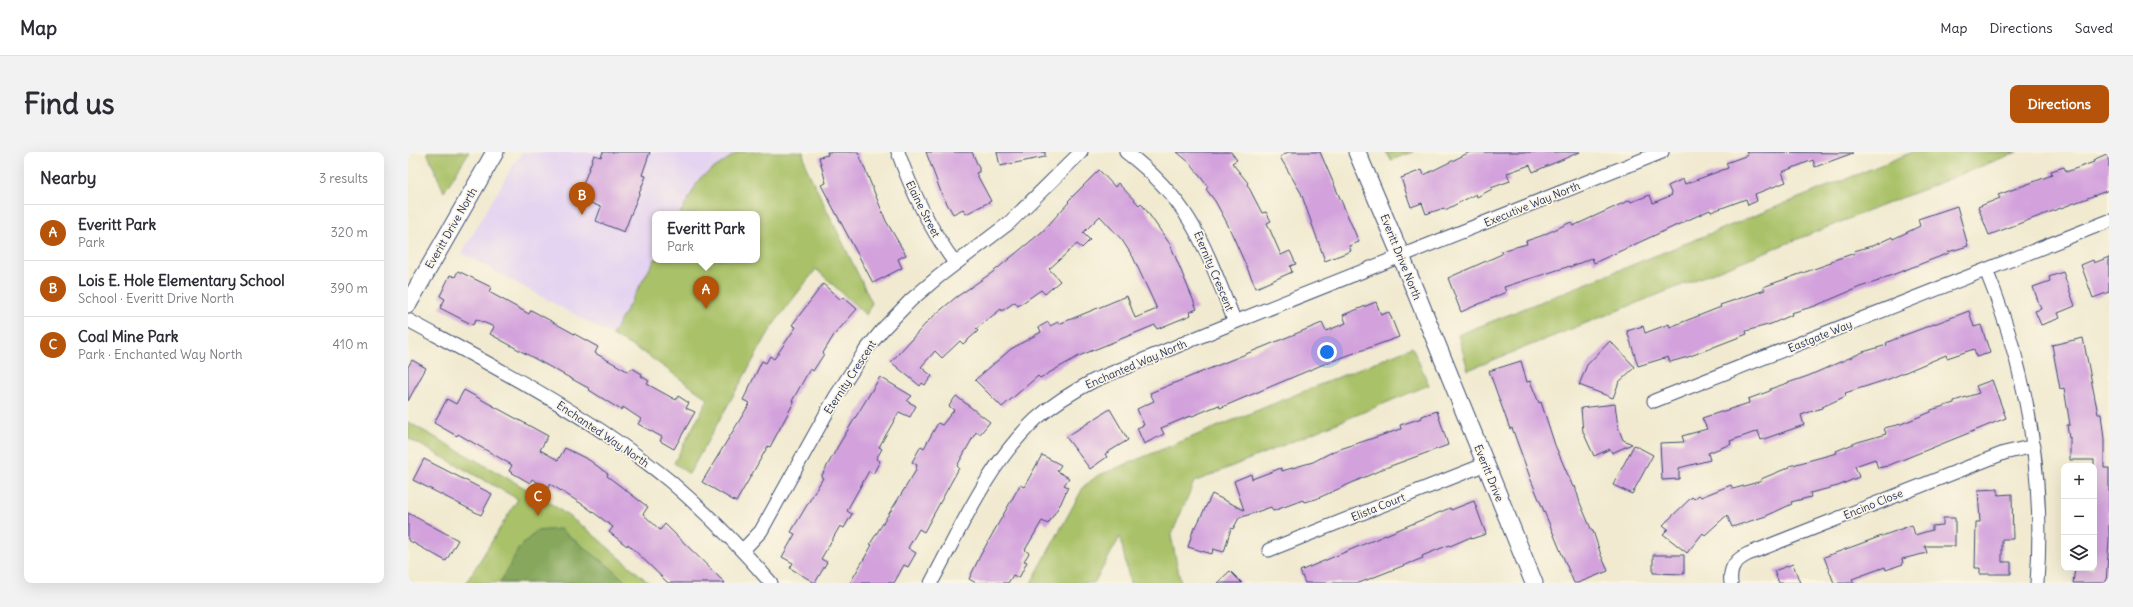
<!DOCTYPE html>
<html lang="en">
<head>
<meta charset="utf-8">
<style>
  :root { --surface:#fff; --page:#f2f2f3; --text:#2b2b33; --muted:#7c7c81; --line:#e1e1e2; --accent:#b45309 }
  body { margin:0; font-family:Delius,sans-serif; background:var(--page); color:var(--text) }
  .controls { position:absolute; right:12px; bottom:12px; display:grid; overflow:hidden; border-radius:8px; box-shadow:0 4px 16px #0002 }
  .controls button { width:36px; height:36px; display:grid; place-items:center; padding:0; border:0; border-bottom:1px solid var(--line); background:var(--surface); color:var(--text); font:20px sans-serif }
  .you { position:absolute; left:919px; top:200px; width:14px; height:14px; margin:-10px; border:3px solid #fff; border-radius:50%; background:#1a73e8; box-shadow:0 0 0 6px #1a73e833 }
  .badge { display:grid; place-items:center; width:26px; height:26px; border-radius:50%; background:var(--accent); color:#fff; font-size:13px; font-weight:700 }
  .pin { position:absolute; translate:-50% -33px; filter:drop-shadow(0 1px 2px #0008) }
  .pin::after { content:''; position:absolute; top:21px; width:14px; height:12px; background:inherit; clip-path:polygon(0 0,100% 0,50% 100%) }
  .popup { position:absolute; left:244px; top:59px; width:108px; height:52px; box-sizing:border-box; display:grid; place-content:center; border-radius:8px; background:var(--surface); filter:drop-shadow(0 1px 3px #0005); font-size:13px; white-space:nowrap; color:var(--muted) }
  .popup b { font-size:15px; color:var(--text) }
  .popup::after { content:''; position:absolute; left:50%; top:100%; margin-left:-8px; border:8px solid transparent; border-top-color:var(--surface) }
  .list { margin:0; padding:0; list-style:none }
  h2 { display:flex; justify-content:space-between; align-items:center; height:52px; margin:0; padding:0 16px; font-size:17px }
  h2 small { font-size:13px; font-weight:400; color:var(--muted) }
  .list li { display:grid; grid-template-columns:26px 1fr auto; gap:12px; align-items:center; box-sizing:border-box; height:56px; padding:0 16px; border-top:1px solid var(--line) }
  .list b { display:block; font-size:15px; white-space:nowrap }
  .list p { margin:0; font-size:13px; white-space:nowrap; color:var(--muted) }
  .list em { font-size:13px; font-style:normal; color:var(--muted) }
  .icon { flex:none; width:22px; height:22px; fill:none; stroke:currentColor; stroke-width:2; stroke-linecap:round; stroke-linejoin:round }
  .map { position:relative; flex:none; width:1701px; height:431px; overflow:hidden; border-radius:8px }
  header { display:flex; align-items:center; gap:24px; box-sizing:border-box; height:56px; padding:0 20px; background:var(--surface); border-bottom:1px solid var(--line) }
  header strong { font-size:19px }
  nav { display:flex; gap:22px; margin-inline-start:auto; font-size:14px }
  .intro { display:flex; align-items:center; justify-content:space-between; box-sizing:border-box; height:96px; padding:0 24px }
  h1 { margin:0; font-size:28px }
  .button { padding:10px 18px; border-radius:8px; background:var(--accent); color:#fff; font-size:14px; font-weight:700 }
  main { display:flex; gap:24px; padding:0 24px }
  aside { flex:1; background:var(--surface); border-radius:8px; box-shadow:0 4px 16px #0002 }
  .map>svg:first-child { display:block }
  .built { fill:#e4d3f1 }
  .green { fill:#a9c167; stroke:#627862 }
  .forest { fill:#86a75c; stroke:#506b5d }
  .building { fill:#d3a2dd }
  .lines { fill:none; stroke-linecap:round; stroke-linejoin:round }
  .minor-casing { stroke:#3b4b6f; stroke-width:15 }
  .tertiary-casing { stroke:#3b4b6f; stroke-width:19 }
  .minor { stroke:#fff; stroke-width:13 }
  .tertiary { stroke:#fff; stroke-width:17 }
  .labels { text-anchor:middle; dominant-baseline:central; stroke-width:3.5; stroke-linejoin:round; paint-order:stroke }
  .street-label { font-size:11px; fill:#1b2f5e; stroke:#fcf5e5 }
</style>
</head>
<body>
<header>
<strong>Map</strong>
<nav><a>Map</a><a>Directions</a><a>Saved</a></nav>
</header>
<div class="intro"><h1>Find us</h1><a class="button">Directions</a></div>
<main>
<aside>
<h2>Nearby<small>3 results</small></h2>
<ul class="list">
<li><span class="badge">A</span><div><b>Everitt Park</b><p>Park</p></div><em>320 m</em></li>
<li><span class="badge">B</span><div><b>Lois E. Hole Elementary School</b><p>School · Everitt Drive North</p></div><em>390 m</em></li>
<li><span class="badge">C</span><div><b>Coal Mine Park</b><p>Park · Enchanted Way North</p></div><em>410 m</em></li>
</ul>
</aside>
<div class="map">
<svg width="1701" height="431" viewBox="0 0 1701 431">
  <rect width="100%" height="100%" fill="#fcf5e5"/>
  <filter id="ink" filterUnits="userSpaceOnUse"><feTurbulence type="fractalNoise" baseFrequency=".025" numOctaves="2"/><feDisplacementMap in="SourceGraphic" scale="8" xChannelSelector="R" yChannelSelector="G"/><feConvolveMatrix kernelMatrix="1 2 1 2 8 2 1 2 1" color-interpolation-filters="sRGB"/></filter>
  <filter id="wash" filterUnits="userSpaceOnUse"><feTurbulence type="fractalNoise" baseFrequency=".012" numOctaves="4" result="noise"/><feDisplacementMap in="SourceGraphic" scale="16" xChannelSelector="R" yChannelSelector="G"/><feGaussianBlur stdDeviation="0.9" result="paint"/><feColorMatrix in="noise" values="0 0 0 0 0 0 0 0 0 0 0 0 0 0 0 0 0 1.4 0 .05"/><feComposite in="paint" operator="in"/></filter>
  <g filter="url(#wash)">
    <rect width="100%" height="100%" fill="#f1ead0"/>
    <!-- built -->
    <path class="built" d="M115,0H330L292,26L272,62H247V107L204,183L54,101L105,13Z"/>
    <!-- green -->
    <path class="green" d="M19,0H61L36,40Z
      M330,0H395L398,15L464,151L458,163L408,117L365,173L281,322L266,311L300,247L238,202L204,183L247,107L349,108V62H272L292,26Z
      M978,0H1005L983,8Z
      M1505,0H1609L1060,218L1050,183Z
      M1004,195L1021,233L786,330L763,384L773,431H722L712,385L686,431H623L676,334L689,324Z
      M0,270L138,348L181,379L241,431H58L110,347L0,286Z"/>
    <!-- forest -->
    <path class="forest" d="M152,377L203,416L219,431H92L111,396L128,379Z"/>
    <g id="blocks">
      <!-- building -->
      <path class="building" d="M195,0H242L234,23L238,24L216,80L188,69L193,55L170,46L186,3L193,5Z
        M419,0H450L478,69L498,103L490,107L494,116L465,131L413,33L418,31L411,5L420,3Z
        M518,0H564L571,16V20L568,21L583,49L558,62L555,57L545,62L534,43Z
        M589,0H637V5L592,14Z
        M769,0H823L829,8L824,11L840,31L839,32L854,61L858,60L863,69L859,71L873,103L882,99L888,112L882,114L884,120L848,136L819,71L807,49L798,37L800,35L782,11Z
        M880,0H912L951,90L941,94L943,99L917,109L893,41L872,5Z
        M1062,0H1172L1125,20L1122,13L1099,21L1102,29L1083,36L1084,37L1069,45L1068,42L1037,58L1036,56L1018,62L1014,51L1003,55L993,26L1014,18L1016,23Z
        M1338,0L1445,1L1407,15L1405,8L1374,20L1378,30L1347,42L1349,49L1340,53L1338,47L1303,60L1302,58L1186,111L1184,106L1162,115V114L1096,135L1098,140L1053,160L1040,126L1094,102L1093,99L1119,92L1118,89L1133,84L1163,70L1165,74L1222,48L1223,50L1242,43L1245,51L1264,43L1260,34L1275,27L1277,32L1320,16L1318,11L1340,3Z
        M1701,1V38L1581,83L1570,55L1592,46L1590,43L1644,23L1643,19L1656,15L1658,20L1686,10L1685,8Z
        M691,18L707,35L710,31L731,53L733,51L762,92L789,157L782,160L783,163L749,177L747,173L671,204L632,226L630,224L594,255L567,228L603,197L633,180L631,175L640,170L642,174L650,170L651,172L719,144L727,166L749,157L725,105L714,88L692,64L675,81L682,88L674,96L669,92L641,117L652,129L637,142L633,138L610,154L607,150L594,159L593,157L568,177L570,179L555,192L552,189L534,206L527,199L513,215L524,224L517,233L514,231L512,234L483,210L521,168L547,146L585,120L635,79L661,50L660,49Z
        M1549,54L1560,94L1540,100L1541,101L1471,128V129L1452,135L1407,154L1383,161L1384,163L1363,172L1338,179L1339,182L1280,205L1262,210L1260,205L1230,214L1219,179L1235,174L1237,181L1261,172L1262,175L1313,155L1312,153L1357,138L1355,135L1423,111V109L1447,101L1446,99L1467,93L1484,85L1485,87L1512,74L1510,67Z
        M1701,105V140L1685,146L1673,113L1685,108L1686,111Z
        M50,119L83,135L81,140L121,162L123,158L190,195L187,201L221,220L224,216L234,222L233,224L241,229L239,232L268,248L270,244L281,251L278,256L287,260L266,297L252,289L254,285L230,272L233,267L215,255L213,258L181,238L182,237L82,182L86,175L68,167L65,173L32,156L37,147L32,144L42,123L47,125Z
        M1655,120L1667,154L1650,161L1652,166L1633,173L1627,159L1633,157L1625,135L1642,129L1641,125Z
        M415,132L433,148L435,145L449,157L426,183L415,201L416,202L405,219L402,217L384,249L386,250L362,295L360,294L328,350L294,330L342,251L335,248L354,209L358,211L362,204L366,207L388,175L384,173Z
        M968,150L973,163L981,160L991,185L916,212L812,256L811,253L782,265V264L753,276L756,282L736,292L729,276L736,273L729,257L746,249L742,241L914,171L918,179L938,171L935,163Z
        M1561,159L1566,175L1573,173L1582,201L1568,205L1566,197L1539,206L1538,203L1481,227L1437,241L1438,244L1414,255V256L1393,263L1396,273L1353,288L1350,279L1322,289L1323,292L1300,301L1302,308L1271,316V327L1254,328L1252,291L1276,290L1274,284L1299,277L1294,266L1341,251L1340,247L1362,239V237L1400,224L1455,200L1479,193L1478,191L1494,184Z
        M1675,186L1690,262H1693L1696,287V316H1701V389L1698,431H1665L1667,416H1686V308H1662V285L1661,286L1659,273H1662L1656,236L1652,237L1644,193Z
        M1202,189L1227,215L1211,230L1205,246L1171,233L1179,213Z
        M4,208L18,216L0,249V215Z
        M1113,209L1119,230L1122,229L1131,251L1133,250L1147,293L1165,335L1167,334L1172,351L1184,379H1185L1193,403L1200,419L1170,431H1166L1123,328L1104,276L1102,277L1081,219Z
        M472,225L504,244L499,249L508,254L502,265L491,260L471,295L474,297L468,307L472,309L465,322L461,319L442,353L439,359L444,362L436,376L432,374L413,407L419,410L407,431L382,416L385,411L374,405L387,382L383,380L415,326L413,325L430,294Z
        M1584,228L1598,266L1479,314L1470,316L1467,307L1447,314L1451,325L1430,334L1402,341L1403,345L1383,350L1384,352L1358,364L1324,375L1319,363L1297,383L1295,381L1279,401L1255,382L1260,377L1255,373L1260,368L1284,345L1286,347L1291,343L1293,345L1323,333L1325,337L1354,329L1353,327L1382,315L1381,314L1429,301L1428,299L1450,290L1478,282L1476,276L1493,272L1523,260V258L1546,251V249L1571,241L1568,234Z
        M56,238L140,284L132,298L150,308L157,296L181,308L200,322L199,324L240,355L235,362L252,378L257,372L317,431H260L220,392L219,394L201,380L205,375L177,354L142,332L140,336L124,327L122,331L101,319L104,313L50,282L49,284L26,271L39,247L48,252Z
        M548,244L582,270L572,282L568,280L549,314L551,316L516,380L511,377L500,396L508,401L500,415L496,413L486,431H442L464,393L462,392L507,320L509,313L504,310L513,294L516,296L530,271L534,273L546,258L541,254Z
        M1207,252L1210,275L1215,288L1224,292L1204,301L1202,297L1186,304L1175,280L1173,256Z
        M702,257L720,288L697,302L699,305L682,317L658,285Z
        M1029,259L1040,293L977,316L908,347L896,350L895,348L865,359L863,355L831,366L825,377L823,376L816,400L805,397L804,402L780,395L786,375H788L804,342L836,358L826,329L843,322L844,327L873,316L874,319L905,310L926,299L993,277L992,273L1014,266V264Z
        M1226,293L1245,303L1224,342L1205,333Z
        M634,303L653,313L649,319L661,326L656,333L660,335L653,351L640,372L634,369L617,398L621,401L616,409L619,410L611,426L605,423L600,431H568L561,427L572,404L612,333L616,335Z
        M16,307L84,342L73,363L5,328Z
        M1590,337V343L1604,342L1605,387H1594V410H1603V422H1572V416H1567L1568,370H1572L1570,338Z
        M1066,349L1078,382L1063,387V385L1042,394L1041,393L1014,404L1015,406L951,431H897L892,419L1042,356L1043,358Z
        M0,361L50,388L38,409L0,388Z
        M1535,366H1547V394H1517L1519,401L1494,407L1495,412L1478,418L1477,415L1444,427L1446,431H1426L1416,405L1504,373L1507,383L1524,378V374L1535,373Z
        M1245,403H1276V422L1245,421Z
        M1385,412L1392,431H1371L1366,419Z
        M822,419L834,431H809Z"/>
    </g>
  </g>
  <g filter="url(#ink)">
    <use href="#blocks" fill-opacity="0" stroke="#3b4b6f" stroke-width="1"/>
    <g class="lines">
      <!-- minor casing -->
      <g class="minor-casing">
        <path id="minor" d="M490,0C504,40 522,77 547,111
          M718,0C784,50 797,96 827,170
          M1578,118C1619,218 1637,323 1629,431
          M0,168C90,217 183,264 263,330C299,361 332,395 363,431
          M1246,249L1701,69
          M335,398L353,379L428,244L457,199L475,177L503,148L530,125L601,71L673,0
          M861,398L1078,312
          M523,431C554,374 580,312 628,267C646,251 666,239 687,228L827,170L1254,0
          M1323,431C1321,417 1327,408 1340,402L1596,301L1626,294"/>
      </g>
      <!-- tertiary casing -->
      <g class="tertiary-casing">
        <path id="tertiary" d="M949,0L993,104L1126,431
          M0,152L87,0"/>
      </g>
      <!-- minor -->
      <use href="#minor" class="minor"/>
      <!-- tertiary -->
      <use href="#tertiary" class="tertiary"/>
    </g>
  </g>
  <g class="labels">
    <!-- street labels -->
    <g class="street-label">
      <text transform="translate(1124 52) rotate(-22)">Executive Way North</text>
      <text transform="translate(515 57) rotate(63)">Elaine Street</text>
      <text transform="translate(43 76) rotate(-60)">Everitt Drive North</text>
      <text transform="translate(993 105) rotate(68)">Everitt Drive North</text>
      <text transform="translate(806 119) rotate(67)">Eternity Crescent</text>
      <text transform="translate(1412 184) rotate(-22)">Eastgate Way</text>
      <text transform="translate(728 212) rotate(-23)">Enchanted Way North</text>
      <text transform="translate(442 225) rotate(-57)">Eternity Crescent</text>
      <text transform="translate(195 282) rotate(34)">Enchanted Way North</text>
      <text transform="translate(1081 321) rotate(68)">Everitt Drive</text>
      <text transform="translate(1465 352) rotate(-22)">Encino Close</text>
      <text transform="translate(970 355) rotate(-22)">Elista Court</text>
    </g>
  </g>
</svg>
<div class="controls">
<button>+</button>
<button>−</button>
<button><svg class="icon" aria-label="layers" viewBox="0 0 24 24"><path d="M12 4l9 5-9 5-9-5zM3 14l9 5 9-5"/></svg></button>
</div>
<div class="you"></div>
<div class="pin badge" style="left:298px;top:157px">A</div>
<div class="popup"><b>Everitt Park</b>Park</div>
<div class="pin badge" style="left:174px;top:63px">B</div>
<div class="pin badge" style="left:130px;top:364px">C</div>
</div>
</main>
</body>
</html>
